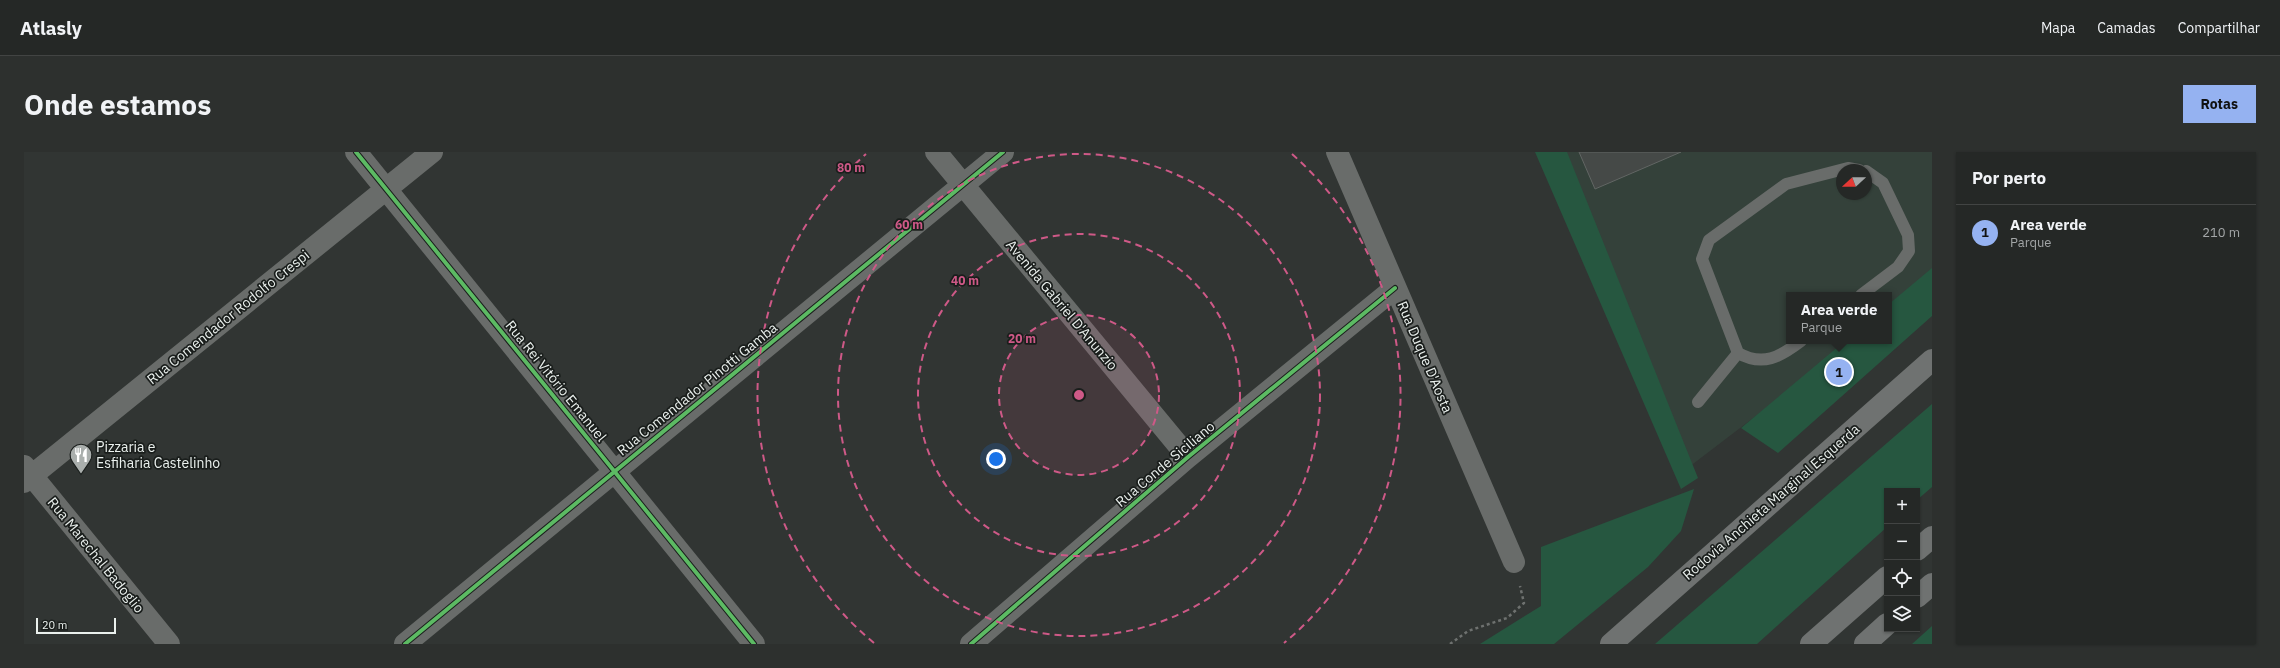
<!DOCTYPE html>
<html lang="pt">
<head>
<meta charset="utf-8">
<style>
  :root { --surface:#252826; --page:#2d302e; --text:#f1f3f6; --muted:#a3a6a7; --line:#424443; --accent:#95b2f1 }
  body { margin:0; font-family:"IBM Plex Sans",sans-serif; background:var(--page); color:var(--text) }
  .controls { position:absolute; right:12px; bottom:12px; display:grid; overflow:hidden; border-radius:0px; box-shadow:0 1px 3px #0004 }
  .controls button { width:36px; height:36px; display:grid; place-items:center; padding:0; border:0; border-bottom:1px solid var(--line); background:var(--surface); color:var(--text); font:20px sans-serif }
  .compass { position:absolute; left:1812px; top:12px; width:36px; height:36px; border-radius:50%; background:var(--surface); box-shadow:0 1px 3px #0004; rotate:249deg }
  .scale { position:absolute; left:12px; bottom:10px; width:80px; box-sizing:border-box; padding-left:4px; border:2px solid #ebf1ee; border-top:0; font-size:11px; line-height:14px; white-space:nowrap; color:#ebf1ee; -webkit-text-stroke:3px #1a1e1c; paint-order:stroke }
  .you { position:absolute; left:972px; top:307px; width:14px; height:14px; margin:-10px; border:3px solid #fff; border-radius:50%; background:#1a73e8; box-shadow:0 0 0 6px #1a73e833 }
  .badge { display:grid; place-items:center; width:26px; height:26px; border-radius:50%; background:var(--accent); color:#111; font-size:13px; font-weight:700 }
  .pin { position:absolute; translate:-50% -50%; border:2px solid #fff; box-shadow:0 1px 4px #0006 }
  .popup { position:absolute; left:1762px; top:140px; width:106px; height:52px; box-sizing:border-box; display:grid; place-content:center; border-radius:0px; background:var(--surface); filter:drop-shadow(0 1px 3px #0005); font-size:13px; white-space:nowrap; color:var(--muted) }
  .popup b { font-size:15px; color:var(--text) }
  .popup::after { content:''; position:absolute; left:50%; top:100%; margin-left:-8px; border:8px solid transparent; border-top-color:var(--surface) }
  .list { margin:0; padding:0; list-style:none }
  h2 { display:flex; justify-content:space-between; align-items:center; height:52px; margin:0; padding:0 16px; font-size:17px }
  h2 small { font-size:13px; font-weight:400; color:var(--muted) }
  .list li { display:grid; grid-template-columns:26px 1fr auto; gap:12px; align-items:center; box-sizing:border-box; height:56px; padding:0 16px; border-top:1px solid var(--line) }
  .list b { display:block; font-size:15px; white-space:nowrap }
  .list p { margin:0; font-size:13px; white-space:nowrap; color:var(--muted) }
  .list em { font-size:13px; font-style:normal; color:var(--muted) }
  .icon { flex:none; width:22px; height:22px; fill:none; stroke:currentColor; stroke-width:2; stroke-linecap:round; stroke-linejoin:round }
  .map { position:relative; flex:none; width:1908px; height:492px; overflow:hidden; border-radius:0px }
  header { display:flex; align-items:center; gap:24px; box-sizing:border-box; height:56px; padding:0 20px; background:var(--surface); border-bottom:1px solid var(--line) }
  header strong { font-size:19px }
  nav { display:flex; gap:22px; margin-inline-start:auto; font-size:14px }
  .intro { display:flex; align-items:center; justify-content:space-between; box-sizing:border-box; height:96px; padding:0 24px }
  h1 { margin:0; font-size:28px }
  .button { padding:10px 18px; border-radius:0px; background:var(--accent); color:#111; font-size:14px; font-weight:700 }
  main { display:flex; gap:24px; padding:0 24px }
  aside { flex:1; background:var(--surface); border-radius:0px; box-shadow:0 1px 3px #0004 }
  .map>svg:first-child { display:block }
  .built { fill:#34413a; fill-rule:evenodd }
  .green { fill:#265740 }
  .building { fill:#454947; stroke:#626664 }
  .lines { fill:none; stroke-linecap:round; stroke-linejoin:round }
  .path { stroke:#6e716f; stroke-width:2.5; stroke-dasharray:3 3; stroke-linecap:butt }
  .lane { stroke:#696c6a; stroke-width:12 }
  .street { stroke:#696c6a; stroke-width:22 }
  .highway { stroke:#6f7271; stroke-width:22 }
  .cycleway-casing { stroke:#1a1e1c; stroke-width:6 }
  .cycleway { stroke:#5cba63; stroke-width:4 }
  .ring { fill:none; stroke:#ce5987; stroke-width:2; stroke-dasharray:7 5 }
  .labels { text-anchor:middle; dominant-baseline:central; stroke-width:3.5; stroke-linejoin:round; paint-order:stroke }
  .street-label { font-size:14px; fill:#ebf1ee; stroke:#1a1e1c }
  .poi-label { font-size:14px; fill:#ebf1ee; stroke:#1a1e1c; text-anchor:start }
  .centre { fill:#ce5987; stroke:#1a1e1c; stroke-width:2 }
  .ring-label { font-size:12px; text-anchor:middle; font-weight:bold; fill:#ce5987; stroke:#1a1e1c; stroke-width:3.5; stroke-linejoin:round; paint-order:stroke }
</style>
</head>
<body>
<header>
<strong>Atlasly</strong>
<nav><a>Mapa</a><a>Camadas</a><a>Compartilhar</a></nav>
</header>
<div class="intro"><h1>Onde estamos</h1><a class="button">Rotas</a></div>
<main>
<div class="map">
<svg width="1908" height="492" viewBox="0 0 1908 492">
  <rect width="100%" height="100%" fill="#313533"/>
  <!-- built -->
  <path class="built" d="M1533,0H1908V128L1865,162V143H1765V189H1830L1665,315ZM1818,18H1842V42H1818Z"/>
  <!-- green -->
  <path class="green" d="M1511,0H1543L1674,326L1657,337Z
    M1908,116V164L1754,301L1717,276L1821,189H1865V152Z
    M1908,252V335L1893,348V339H1863V375L1733,492H1631Z
    M1670,337L1657,379L1624,415L1530,492H1456L1517,454V395Z
    M1908,474V492H1888Z"/>
  <!-- building -->
  <path class="building" d="M1555,0H1657L1571,37Z"/>
  <g class="lines">
    <!-- path -->
    <path class="path" d="M1426,492L1444,479L1483,466L1500,451L1496,434"/>
    <!-- lane -->
    <path class="lane" d="M1837,143L1874,115L1885,99L1884,83L1859,31L1842,19
      M1714,201C1739,215 1756,205 1777,189
      M1674,250L1714,201L1678,107L1685,88L1762,32L1824,16L1835,18"/>
    <!-- street -->
    <path class="street" d="M332,0L730,492
      M912,0L1164,305
      M1313,0L1490,410
      M0,314L145,492
      M0,330L408,0
      M381,492L979,0
      M947,492L1164,305L1371,136"/>
    <!-- highway -->
    <path class="highway" d="M1893,398L1908,385
      M1893,445L1908,432
      M1587,492L1908,208
      M1787,492L1863,425
      M1841,492L1863,472"/>
    <!-- cycleway casing -->
    <g class="cycleway-casing">
      <path id="cycleway" d="M332,0L730,492
        M381,492L979,0
        M947,492L1164,305L1371,136"/>
    </g>
    <!-- cycleway -->
    <use href="#cycleway" class="cycleway"/>
  </g>
  <!-- distance rings -->
  <circle cx="1055" cy="243" r="80" fill="#ce5987" fill-opacity=".12"/>
  <g class="ring">
    <circle cx="1055" cy="243" r="80"/>
    <circle cx="1055" cy="243" r="161"/>
    <circle cx="1055" cy="243" r="241"/>
    <path d="M850 491A322 322 0 0 1 842 2M1268 2A322 322 0 0 1 1260 491"/>
  </g>
  <!-- icons -->
  <defs>
    <g id="restaurant-pin" transform="scale(1.15)"><path d="M0 17L-7.5 6A9.5 9.5 0 1 1 7.5 6Z" fill="#aaafad" stroke="#1a1e1c"/><path d="M-5-6h1v4h1v-4h1v4h1v-4h1v5L-1.5 .5V6h-2V.5L-5-1ZM5-6V6H3V1.5H1.5Q1.5-4 5-6Z" fill="#fff"/></g>
  </defs>
  <g fill-rule="evenodd">
    <use href="#restaurant-pin" x="57" y="303"/>
  </g>
  <g class="labels">
    <!-- street labels -->
    <g class="street-label">
      <text transform="translate(1038 153) rotate(50)">Avenida Gabriel D'Anunzio</text>
      <text transform="translate(204 165) rotate(-39)">Rua Comendador Rodolfo Crespi</text>
      <text transform="translate(1401 205) rotate(67)">Rua Duque D'Aosta</text>
      <text transform="translate(532 229) rotate(51)">Rua Rei Vitório Emanuel</text>
      <text transform="translate(673 237) rotate(-39)">Rua Comendador Pinotti Gamba</text>
      <text transform="translate(1141 312) rotate(-40)">Rua Conde Siciliano</text>
      <text transform="translate(1747 350) rotate(-41)">Rodovia Anchieta Marginal Esquerda</text>
      <text transform="translate(72 403) rotate(51)">Rua Marechal Badoglio</text>
    </g>
    <!-- poi labels -->
    <g class="poi-label">
      <text x="72" y="295">Pizzaria e<tspan x="72" dy="16">Esfiharia Castelinho</tspan></text>
    </g>
  </g>
  <circle cx="1055" cy="243" r="6" class="centre"/>
  <g class="ring-label">
    <text x="827" y="20">80 m</text>
    <text x="885" y="77">60 m</text>
    <text x="941" y="133">40 m</text>
    <text x="998" y="191">20 m</text>
  </g>
</svg>
<div class="controls">
<button>+</button>
<button>−</button>
<button><svg class="icon" aria-label="locate" viewBox="0 0 24 24"><circle cx="12" cy="12" r="6"/><path d="M12 2v4M12 18v4M2 12h4M18 12h4"/></svg></button>
<button><svg class="icon" aria-label="layers" viewBox="0 0 24 24"><path d="M12 4l9 5-9 5-9-5zM3 14l9 5 9-5"/></svg></button>
</div>
<svg class="compass" viewBox="-18 -18 36 36"><path d="M0-13l5 13h-10z" fill="#e53935"/><path d="M0 13l5-13h-10z" fill="#a3a6a7"/></svg>
<div class="scale">20 m</div>
<div class="you"></div>
<div class="pin badge" style="left:1815px;top:220px">1</div>
<div class="popup"><b>Area verde</b>Parque</div>
</div>
<aside>
<h2>Por perto<small></small></h2>
<ul class="list">
<li><span class="badge">1</span><div><b>Area verde</b><p>Parque</p></div><em>210 m</em></li>
</ul>
</aside>
</main>
</body>
</html>
